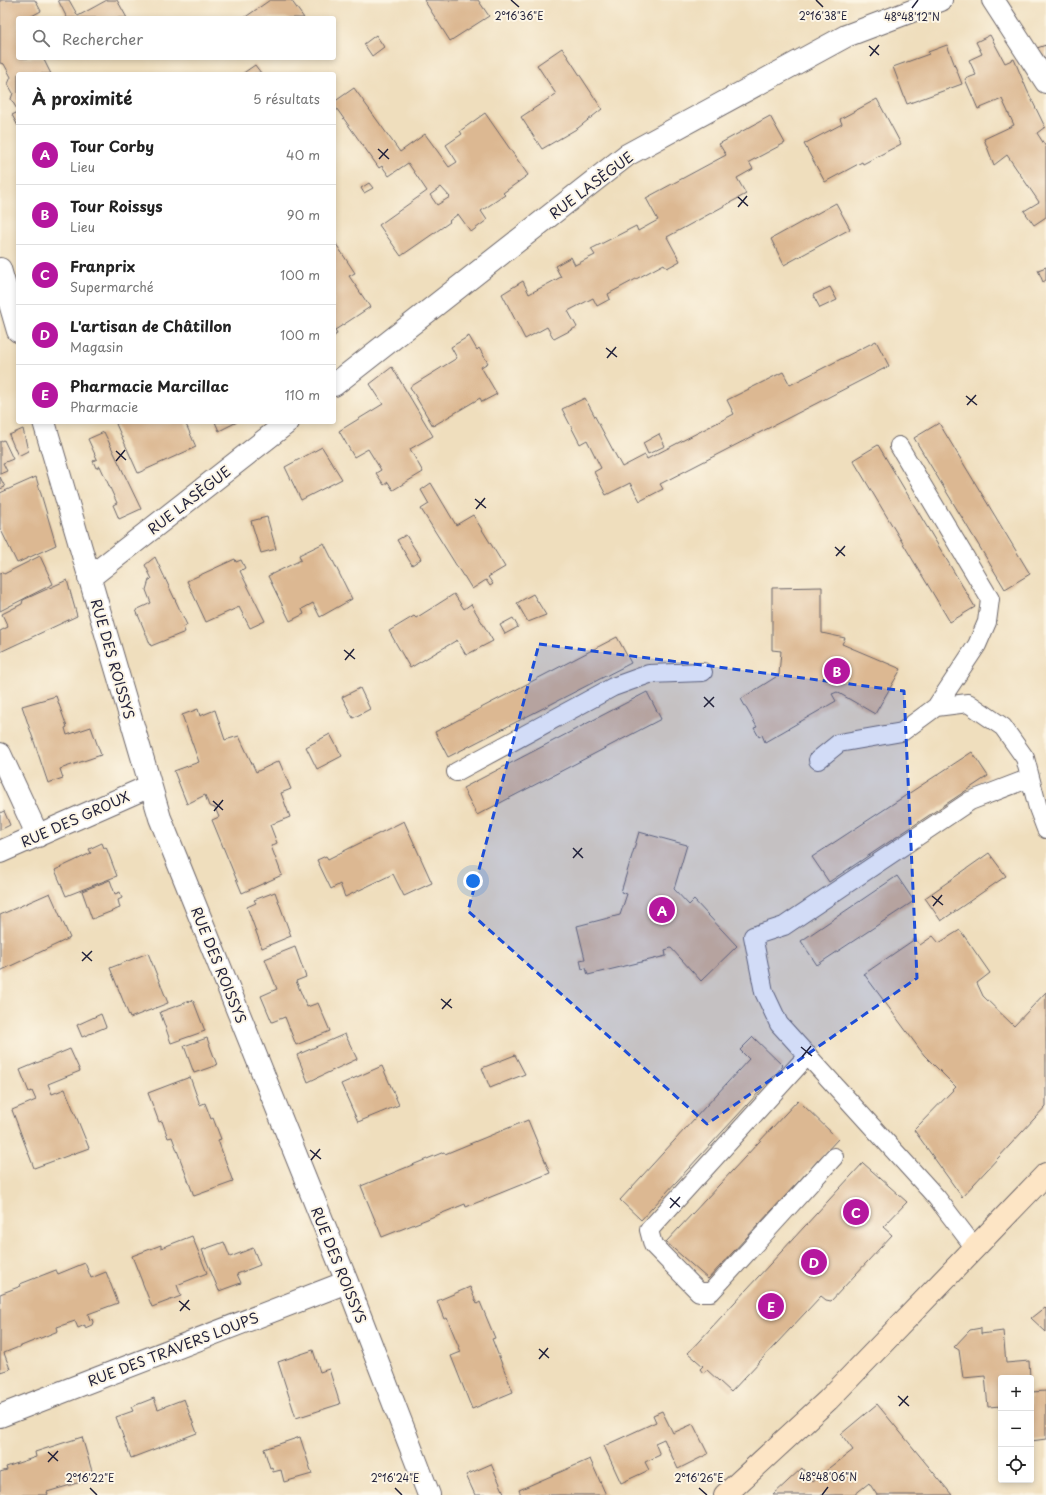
<!DOCTYPE html>
<html lang="fr">
<head>
<meta charset="utf-8">
<style>
  :root { --surface:#fff; --page:#f2f2f2; --text:#222; --muted:#767676; --line:#e0e0e0; --accent:#b5179e }
  body { margin:0; font-family:"Playpen Sans",sans-serif; background:var(--page); color:var(--text) }
  .controls { position:absolute; right:12px; bottom:12px; display:grid; overflow:hidden; border-radius:4px; box-shadow:0 2px 6px #0003 }
  .controls button { width:36px; height:36px; display:grid; place-items:center; padding:0; border:0; border-bottom:1px solid var(--line); background:var(--surface); color:var(--text); font:20px sans-serif }
  .you { position:absolute; left:473px; top:881px; width:14px; height:14px; margin:-10px; border:3px solid #fff; border-radius:50%; background:#1a73e8; box-shadow:0 0 0 6px #1a73e833 }
  .badge { display:grid; place-items:center; width:26px; height:26px; border-radius:50%; background:var(--accent); color:#fff; font-size:13px; font-weight:700 }
  .pin { position:absolute; translate:-50% -50%; border:2px solid #fff; box-shadow:0 1px 4px #0006 }
  .list { margin:0; padding:0; list-style:none }
  h2 { display:flex; justify-content:space-between; align-items:center; height:52px; margin:0; padding:0 16px; font-size:17px }
  h2 small { font-size:13px; font-weight:400; color:var(--muted) }
  .list li { display:grid; grid-template-columns:26px 1fr auto; gap:12px; align-items:center; box-sizing:border-box; height:60px; padding:0 16px; border-top:1px solid var(--line) }
  .list b { display:block; font-size:15px; white-space:nowrap }
  .list p { margin:0; font-size:13px; white-space:nowrap; color:var(--muted) }
  .list em { font-size:13px; font-style:normal; color:var(--muted) }
  .icon { flex:none; width:22px; height:22px; fill:none; stroke:currentColor; stroke-width:2; stroke-linecap:round; stroke-linejoin:round }
  .map { position:relative; flex:none; width:1046px; height:1495px; overflow:hidden }
  .search { position:absolute; background:var(--surface); box-shadow:0 2px 6px #0003; left:16px; top:16px; width:320px; height:44px; display:flex; align-items:center; gap:10px; box-sizing:border-box; padding:0 14px; border-radius:4px; color:var(--muted); font-size:15px }
  .panel { position:absolute; background:var(--surface); box-shadow:0 2px 6px #0003; left:16px; top:72px; width:320px; height:352px; border-radius:4px }
  .map>svg:first-child { display:block }
  .building { fill:#dcb892; fill-rule:evenodd }
  .lines { fill:none; stroke-linecap:round; stroke-linejoin:round }
  .lane-casing { stroke:#6a6468; stroke-width:20 }
  .street-casing { stroke:#6a6468; stroke-width:24 }
  .secondary-casing { stroke:#6a6468; stroke-width:24 }
  .lane { stroke:#fff; stroke-width:18 }
  .street { stroke:#fff; stroke-width:22 }
  .secondary { stroke:#fde5c5; stroke-width:22 }
  .marked { fill:#1d4ed8; fill-opacity:0.2; stroke:#1d4ed8; stroke-width:3; stroke-dasharray:8 5; stroke-linejoin:round }
  .ticks { fill:none; stroke:#22223b; stroke-width:1.5 }
  .labels { text-anchor:middle; dominant-baseline:central; stroke-width:4; stroke-linejoin:round; paint-order:stroke }
  .street-label { font-size:14px; fill:#22223b; stroke:#fcf5e5 }
  .ticks-label { font-size:10px; text-anchor:middle; fill:#22223b; stroke:#fcf5e5; stroke-width:4; stroke-linejoin:round; paint-order:stroke }
</style>
</head>
<body>
<div class="map">
<svg width="1046" height="1495" viewBox="0 0 1046 1495">
  <rect width="100%" height="100%" fill="#fcf5e5"/>
  <filter id="ink" filterUnits="userSpaceOnUse"><feTurbulence type="fractalNoise" baseFrequency=".025" numOctaves="2"/><feDisplacementMap in="SourceGraphic" scale="8" xChannelSelector="R" yChannelSelector="G"/><feConvolveMatrix kernelMatrix="1 2 1 2 8 2 1 2 1" color-interpolation-filters="sRGB"/></filter>
  <filter id="wash" filterUnits="userSpaceOnUse"><feTurbulence type="fractalNoise" baseFrequency=".012" numOctaves="4" result="noise"/><feDisplacementMap in="SourceGraphic" scale="16" xChannelSelector="R" yChannelSelector="G"/><feGaussianBlur stdDeviation="0.9" result="paint"/><feColorMatrix in="noise" values="0 0 0 0 0 0 0 0 0 0 0 0 0 0 0 0 0 1.4 0 .05"/><feComposite in="paint" operator="in"/></filter>
  <g filter="url(#wash)">
    <rect width="100%" height="100%" fill="#efdebd"/>
    <g id="blocks">
      <!-- building -->
      <path class="building" d="M0,0H35L41,11L28,18H18V58H43L51,74H18V111L11,99L13,93L8,84L11,77L4,64L0,63Z
        M58,0H69L78,16L107,0H117L127,18H67Z
        M270,0H291L304,18H244Z
        M424,0H478L489,16L450,41Z
        M376,35L384,47L372,56L364,44Z
        M990,35L1005,63L1014,59L1027,90L1045,127L1037,133L1046,147V217L1034,225L1024,211L1039,202L1007,155L994,165L984,139L1014,125L1002,99L978,109L965,79L976,75L969,60L982,54L976,42Z
        M947,45L962,84L907,104L893,67L929,54L928,52Z
        M1046,45V60L1037,48Z
        M562,48L602,109L578,128L542,149L521,117L556,94L537,65Z
        M255,65L261,73L242,74Z
        M354,88L400,152L425,134L449,167L457,162L446,145L462,134L460,131L485,113L528,175L503,193L505,195L481,211L487,220L471,232L458,214L449,221L450,222L401,256L379,225L427,191L408,163L389,176L382,166L379,168L334,105V102ZM441,187L450,197L437,205L430,195Z
        M877,99L901,144L863,164L862,162L825,182L804,144L842,124L840,119Z
        M18,112V126L12,115Z
        M770,116L785,143L749,162L753,169L737,178L746,194L667,237L680,261L667,268L664,264L608,294L610,299L597,306L593,298L568,311L577,327L554,339L547,327L525,339L502,294L523,281L529,294L561,277L555,266L571,257L575,265L595,255L591,249L636,226L638,231L658,220L646,198L726,155L719,144Z
        M369,183L373,188L364,193L361,188Z
        M836,203L850,229L784,265L771,239Z
        M334,241L355,273L349,276L370,307L349,321L335,330L337,334L334,336Z
        M1046,267V280L1043,282L1038,270Z
        M830,287L837,300L820,308L813,295Z
        M469,336L477,350L479,348L488,363L481,367L497,394L482,402L480,398L433,426L410,387L457,358L451,347Z
        M876,341L889,366L660,484L663,489L640,501L630,483L606,495L594,472L601,468L587,440L580,444L562,409L585,398L622,467L645,455L647,459L734,414L727,400L783,372L790,385Z
        M392,367L433,436L410,449L423,472L393,490L388,482L384,485L376,473L381,470L368,449L354,457L339,431L383,404L370,384Z
        M120,422H185L196,447L138,473L116,424Z
        M215,422H237L219,431Z
        M939,423L1030,574L1005,589L914,438Z
        M23,429L28,451L18,456L9,435Z
        M104,432L141,509L119,519L113,505L117,503L100,466L96,468L93,461L97,459L88,439Z
        M659,434L665,446L648,454L643,443Z
        M4,440L13,459L3,463L7,471L0,474V442Z
        M878,445L975,607L950,622L853,460Z
        M322,447L342,479L301,500L285,467Z
        M0,477L5,487L0,489Z
        M36,477L56,545L17,563L0,528V493Z
        M431,483L456,525L473,515L505,567L488,577L493,584L490,586L486,580L472,589L464,576H463L421,509L429,504L421,490Z
        M267,517L276,549L261,553L251,521Z
        M406,535L421,559L412,565L397,540Z
        M324,543L352,599L320,617L313,603L302,609L304,614L290,621L268,576L301,560L299,555Z
        M40,556L53,584L0,611V573L3,572L4,574Z
        M155,557L187,625L183,627L185,632L151,646L136,610L151,603L146,590L149,580L152,579L145,565Z
        M235,559L236,562L241,560L245,568L240,571L265,621L250,628L239,607L206,622L187,581Z
        M67,580L77,616L0,652V631L8,627L2,614L22,604L23,600Z
        M822,587V633L845,638L842,644L901,669L875,714L837,692L832,694L836,701L765,742L762,735L759,737L754,728L757,727L741,699L779,675L781,651L772,650V588Z
        M454,594L464,609L471,604L493,641L466,655L457,640L410,668L389,631L414,616L416,618Z
        M533,594L546,615L528,622L517,603Z
        M513,618L518,627L505,634L500,625Z
        M617,637L631,663L448,757L435,732Z
        M360,688L370,709L353,718L342,697Z
        M647,692L661,719L477,815L463,788Z
        M56,696L67,727L65,728L67,735L91,727L101,755L60,769L63,778L48,783L22,706Z
        M198,709L200,716L215,710L225,740L239,736L256,772L279,761L291,789L281,793L290,817L270,825L277,843L271,846L282,875L242,893L212,820L219,817L215,808L209,806L205,795L187,804L174,771L199,762L182,715Z
        M330,734L342,756L317,769L306,747Z
        M972,752L988,776L829,882L812,857Z
        M4,811L10,825L0,830V813Z
        M404,821L432,883L404,896L393,874L345,897L340,884L331,889L317,860L326,856L328,859Z
        M639,832L687,845L674,889L689,905L694,900L737,946L701,981L671,948L665,950L666,956L588,975L586,968L582,969L580,960L585,959L577,926L620,915L627,894L621,892Z
        M102,843L104,848L106,847L117,876L66,896L55,870L91,853L89,849Z
        M989,853L1006,876L941,921L925,898Z
        M897,876L914,901L817,965L801,941Z
        M110,880L115,894L120,892L122,898L118,900L120,908L92,919L82,891Z
        M275,892L291,936L262,948L247,907L256,903L254,900Z
        M50,893L70,938L0,971V915Z
        M960,930L990,973L977,983L983,996L1014,1026L1046,992V1106L962,1197L914,1130L956,1087L924,1055L864,974L915,939L920,945L933,936L939,943Z
        M295,947L306,977L296,981L307,1007L318,1003L330,1031L296,1045L285,1017L272,1022L261,996L277,989L265,959Z
        M148,953L168,1003L130,1018L110,968Z
        M193,1000L205,1031L171,1043L160,1012Z
        M101,1014L106,1027L82,1037L77,1025Z
        M345,1034L357,1059L308,1082L297,1055Z
        M753,1037L783,1066L641,1220L620,1200L749,1059L740,1050Z
        M207,1038L217,1065L194,1073L184,1046Z
        M70,1049L80,1071L48,1084L52,1094L65,1089L89,1148L34,1168L12,1110L36,1100L32,1091L29,1092L20,1070Z
        M515,1055L525,1074L490,1088L482,1068Z
        M382,1066L399,1105L358,1122L341,1084Z
        M190,1077L200,1105L205,1103L211,1119L213,1118L221,1139L218,1140L233,1182L194,1196L172,1137L168,1138L162,1121L159,1122L148,1093Z
        M798,1100L838,1139L708,1279L666,1242Z
        M528,1120L550,1173L466,1207L465,1204L382,1237L361,1186L444,1152L445,1154Z
        M863,1163L907,1202L883,1227L892,1235L831,1301L826,1300L821,1296L731,1392L707,1370L703,1373L700,1369L703,1366L688,1353Z
        M192,1236L207,1273L177,1285L181,1296L152,1307L132,1256L161,1245V1248Z
        M224,1242L230,1257L253,1248L260,1265L237,1274L241,1283L219,1291L202,1250Z
        M85,1263L91,1278L106,1272L118,1303L88,1314L90,1320L92,1319L93,1322L92,1325L85,1328V1325L78,1328L75,1321L57,1327L58,1331L4,1353L10,1369L0,1372V1294L21,1286L20,1284L56,1270L58,1274Z
        M470,1287L477,1304L480,1302L495,1338L492,1339L513,1392L472,1409L451,1356L461,1352L447,1318L444,1319L437,1301Z
        M1045,1307L1046,1308V1332L1031,1318Z
        M981,1328V1334L1003,1331L1006,1363L1029,1361L1030,1378H1001V1406L988,1407L985,1376L963,1378L959,1350L954,1347L970,1330Z
        M313,1350L320,1372L329,1369L340,1404L296,1418L278,1362Z
        M1046,1391V1439L1031,1441V1392Z
        M154,1398L158,1409L184,1399L197,1433L131,1458L116,1417L133,1411L131,1407Z
        M877,1404L952,1495H877L869,1483L854,1495H773L802,1468L812,1482L853,1450L841,1434Z
        M662,1411L673,1433L693,1424L708,1454L678,1469L664,1439L655,1443L660,1455L645,1462L649,1470L621,1483L604,1446L656,1422L653,1415Z
        M82,1437L94,1478L47,1492L48,1495H0V1472L7,1470L6,1467L36,1457L35,1452Z
        M300,1437L312,1474L284,1482L281,1470L273,1472L272,1467L270,1468L264,1449Z
        M590,1459L606,1495H521L519,1490Z
        M491,1464L505,1495H475L466,1475Z"/>
    </g>
  </g>
  <g filter="url(#ink)">
    <use href="#blocks" fill-opacity="0" stroke="#6a6468" stroke-width="1"/>
    <g class="lines">
      <!-- lane casing -->
      <g class="lane-casing">
        <path id="lane" d="M899,446L990,599L987,622L977,645L936,707
          M818,760L839,743L902,732L936,707L968,703L1003,727L1025,758L1038,808L1046,829
          M456,772L613,687L649,674L703,672
          M808,1055L649,1230L653,1245L699,1292H711L834,1157
          M975,1248L937,1198L779,1024L764,992L753,936L784,926L970,801L1030,778"/>
      </g>
      <!-- street casing -->
      <g class="street-casing">
        <path id="street" d="M993,0L1046,82
          M0,269L18,331
          M334,385L627,155L846,36L941,0
          M44,422L160,818L347,1282L429,1495
          M89,578L288,422
          M0,754L38,836
          M0,852L150,786
          M0,1416L347,1282"/>
      </g>
      <!-- secondary casing -->
      <g class="secondary-casing">
        <path id="secondary" d="M725,1495L828,1400L1046,1174"/>
      </g>
      <!-- lane -->
      <use href="#lane" class="lane"/>
      <!-- street -->
      <use href="#street" class="street"/>
      <!-- secondary -->
      <use href="#secondary" class="secondary"/>
    </g>
  </g>
  <!-- marked area -->
  <path class="marked" d="M539,644L904,691L917,978L707,1124L468,911Z"/>
  <!-- ticks -->
  <path class="ticks" d="M511,0L519,7M816,0L823,7M912,8L918,0M869,46L879,55M870,56L879,45M378,149L389,159M379,159L388,149M738,197L748,206M738,207L747,196M606,348L617,357M607,358L616,347M966,396L977,405M967,405L976,395M116,451L126,460M116,461L125,450M475,499L486,508M476,509L485,498M835,547L845,556M836,556L845,546M344,650L355,659M345,660L354,649M704,697L714,707M704,707L714,697M213,801L223,810M214,811L223,800M573,848L583,858M573,858L582,848M932,896L943,905M933,906L942,895M82,952L92,961M82,961L92,951M441,999L452,1008M442,1009L451,999M801,1047L812,1056M802,1057L811,1046M310,1150L321,1159M311,1160L320,1149M670,1198L680,1207M670,1208L680,1197M179,1301L190,1310M180,1311L189,1300M539,1349L549,1358M539,1359L548,1348M898,1396L909,1406M899,1406L908,1396M48,1452L58,1461M48,1462L58,1451M90,1488L97,1495M395,1488L402,1495M699,1488L707,1495M822,1495L828,1487"/>
  <g class="labels">
    <!-- street labels -->
    <g class="street-label">
      <text transform="translate(591 185) rotate(-37)">RUE LASÈGUE</text>
      <text transform="translate(189 500) rotate(-38)">RUE LASÈGUE</text>
      <text transform="translate(113 659) rotate(74)">RUE DES ROISSYS</text>
      <text transform="translate(75 819) rotate(-24)">RUE DES GROUX</text>
      <text transform="translate(219 965) rotate(68)">RUE DES ROISSYS</text>
      <text transform="translate(339 1265) rotate(68)">RUE DES ROISSYS</text>
      <text transform="translate(173 1349) rotate(-21)">RUE DES TRAVERS LOUPS</text>
    </g>
  </g>
  <g class="ticks-label">
    <text x="519" y="20">2°16'36"E</text>
    <text x="823" y="20">2°16'38"E</text>
    <text x="912" y="21">48°48'12"N</text>
    <text x="828" y="1481">48°48'06"N</text>
    <text x="90" y="1482">2°16'22"E</text>
    <text x="395" y="1482">2°16'24"E</text>
    <text x="699" y="1482">2°16'26"E</text>
  </g>
</svg>
<div class="controls">
<button>+</button>
<button>−</button>
<button><svg class="icon" aria-label="locate" viewBox="0 0 24 24"><circle cx="12" cy="12" r="6"/><path d="M12 2v4M12 18v4M2 12h4M18 12h4"/></svg></button>
</div>
<div class="you"></div>
<div class="pin badge" style="left:662px;top:910px">A</div>
<div class="pin badge" style="left:837px;top:671px">B</div>
<div class="pin badge" style="left:856px;top:1212px">C</div>
<div class="pin badge" style="left:814px;top:1262px">D</div>
<div class="pin badge" style="left:771px;top:1306px">E</div>
<div class="search"><svg class="icon" aria-label="search" viewBox="0 0 24 24"><circle cx="10" cy="10" r="6"/><path d="M15 15l6 6"/></svg>Rechercher</div>
<section class="panel">
<h2>À proximité<small>5 résultats</small></h2>
<ul class="list">
<li><span class="badge">A</span><div><b>Tour Corby</b><p>Lieu</p></div><em>40 m</em></li>
<li><span class="badge">B</span><div><b>Tour Roissys</b><p>Lieu</p></div><em>90 m</em></li>
<li><span class="badge">C</span><div><b>Franprix</b><p>Supermarché</p></div><em>100 m</em></li>
<li><span class="badge">D</span><div><b>L'artisan de Châtillon</b><p>Magasin</p></div><em>100 m</em></li>
<li><span class="badge">E</span><div><b>Pharmacie Marcillac</b><p>Pharmacie</p></div><em>110 m</em></li>
</ul>
</section>
</div>
</body>
</html>
